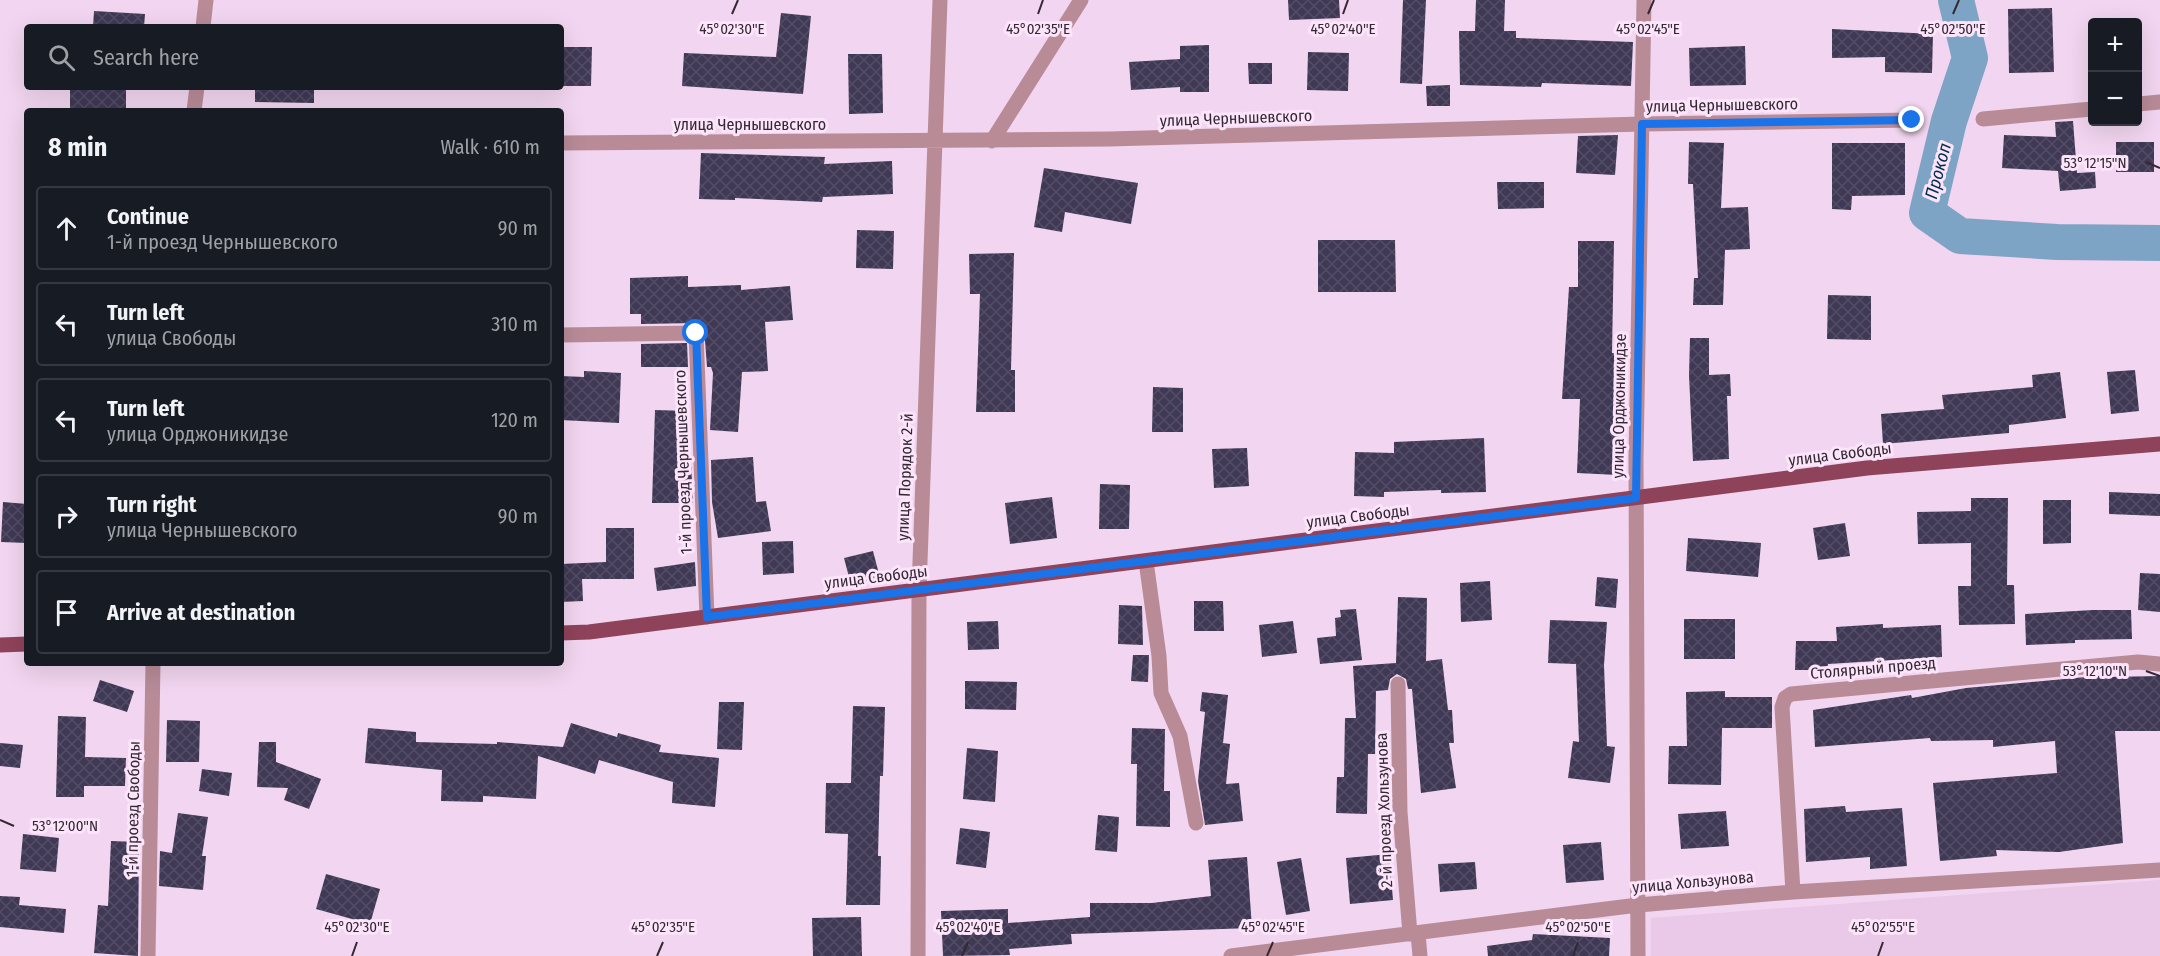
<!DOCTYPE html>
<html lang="en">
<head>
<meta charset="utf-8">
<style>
  :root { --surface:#171b24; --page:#242831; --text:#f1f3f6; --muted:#9ea1a6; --line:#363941 }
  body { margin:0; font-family:"Fira Sans Condensed",sans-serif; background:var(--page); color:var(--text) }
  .controls { position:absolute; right:18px; top:18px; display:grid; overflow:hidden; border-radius:6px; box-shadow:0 6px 24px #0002 }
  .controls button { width:54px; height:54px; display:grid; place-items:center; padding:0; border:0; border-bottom:2px solid var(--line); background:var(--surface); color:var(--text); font:30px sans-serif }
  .stop { position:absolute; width:18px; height:18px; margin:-14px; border:4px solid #1a73e8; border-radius:50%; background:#fff }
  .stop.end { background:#1a73e8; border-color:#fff; box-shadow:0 2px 6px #0008 }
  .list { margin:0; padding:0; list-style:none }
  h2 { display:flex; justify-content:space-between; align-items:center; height:78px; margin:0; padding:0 24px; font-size:26px }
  h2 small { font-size:20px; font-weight:400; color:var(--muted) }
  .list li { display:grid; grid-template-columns:39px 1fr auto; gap:18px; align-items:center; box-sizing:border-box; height:84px; margin:0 12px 12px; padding:0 12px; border:2px solid var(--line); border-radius:6px }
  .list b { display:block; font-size:22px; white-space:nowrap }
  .list p { margin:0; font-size:20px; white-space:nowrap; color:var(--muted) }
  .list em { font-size:20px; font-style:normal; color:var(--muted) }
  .icon { flex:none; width:33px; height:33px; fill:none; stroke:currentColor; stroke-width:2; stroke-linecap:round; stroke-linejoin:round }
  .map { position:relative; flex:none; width:2160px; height:956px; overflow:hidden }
  .search { position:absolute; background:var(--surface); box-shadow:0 6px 24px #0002; left:24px; top:24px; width:540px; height:66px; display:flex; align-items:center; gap:15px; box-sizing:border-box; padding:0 21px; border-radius:6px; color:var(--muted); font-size:22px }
  .panel { position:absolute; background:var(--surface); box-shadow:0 6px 24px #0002; left:24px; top:108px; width:540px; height:558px; border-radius:6px }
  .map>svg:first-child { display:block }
  .built { fill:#eac8e8 }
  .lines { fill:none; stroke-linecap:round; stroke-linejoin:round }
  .river { stroke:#7ea4c5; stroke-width:36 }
  .building { fill:url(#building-cross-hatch) }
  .minor { stroke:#b88b97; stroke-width:15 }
  .major { stroke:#8f435b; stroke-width:15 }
  .route { stroke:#1a73e8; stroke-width:8 }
  .ticks { fill:none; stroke:#332833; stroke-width:2 }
  .labels { text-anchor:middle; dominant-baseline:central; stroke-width:6; stroke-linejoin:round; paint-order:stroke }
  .street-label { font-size:16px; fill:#332833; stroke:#fce4fa }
  .water-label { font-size:18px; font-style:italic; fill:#002c4d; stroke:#fce4fa }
  .ticks-label { font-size:15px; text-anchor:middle; fill:#332833; stroke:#fce4fa; stroke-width:6; stroke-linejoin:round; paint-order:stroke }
</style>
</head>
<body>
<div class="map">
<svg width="2160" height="956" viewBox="0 0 2160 956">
  <defs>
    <pattern id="building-cross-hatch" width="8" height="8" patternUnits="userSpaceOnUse" patternTransform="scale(1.5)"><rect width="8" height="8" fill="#3f3955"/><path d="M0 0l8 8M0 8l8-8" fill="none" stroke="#534d65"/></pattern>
  </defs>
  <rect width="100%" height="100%" fill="#f2d5f0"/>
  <!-- built -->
  <path class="built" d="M2160,880V956H1651V918Z"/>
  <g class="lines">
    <!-- river -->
    <path class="river" d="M1956,0L1970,58L1949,121L1927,213L1960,236L2057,242L2160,243"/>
  </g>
  <!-- building -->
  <path class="building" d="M1288,0H1339L1340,18L1289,20Z
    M1403,0H1426L1422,84L1400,83Z
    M1476,0H1505L1504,31H1516V38L1633,42L1631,86L1542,83L1541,87L1460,85L1459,31H1475Z
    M2052,8L2054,72L2009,73L2008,9Z
    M94,11L145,14L144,27H93Z
    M781,13L811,16L803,94L682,86L684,53L776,57Z
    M1832,29L1933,34L1932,73L1885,72V57L1832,58Z
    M1209,45V92H1180V87L1131,90L1129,62L1180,59V46Z
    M1745,46L1746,85L1690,86L1689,48Z
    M561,47H592L591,86H561Z
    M1308,52L1349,53L1348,91L1307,90Z
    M848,54H882L883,113L849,114Z
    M1248,63H1272V84H1249Z
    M1450,85V106H1427L1426,86Z
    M70,87H126V111H70Z
    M255,87H314V103L255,102Z
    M2073,121L2077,173L2095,172L2096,188L2060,191L2058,171L2002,168L2004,135L2056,137L2055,122Z
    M1618,135L1615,175L1576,173L1578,136Z
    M1689,142L1724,143L1721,208L1748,207L1750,249L1725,250L1723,305H1693L1694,278H1698L1693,184H1688Z
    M2116,142H2154V172H2116Z
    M1832,143H1905V195L1852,196L1851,210L1832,209Z
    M701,153L825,157L824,164L892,161L893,194L823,197L822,202L735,198V200L699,199Z
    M1044,168L1138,183L1131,224L1065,212L1062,232L1034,227Z
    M1497,182H1544V208L1498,209Z
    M857,230L894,231L893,269L856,268Z
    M1318,240H1395L1396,292H1318Z
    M1578,241H1614L1612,353H1616L1614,430H1619L1618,475L1577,473L1580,399H1562L1569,287H1578Z
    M1014,253L1011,370H1015V412H976L980,294H970L969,254Z
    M688,276V287L741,285V290L790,286L793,320L765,322L768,371L742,372L738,432L710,430L713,373L711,367H707L704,327L696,323L641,324V314H630V278Z
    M1828,295L1871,296V340L1827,339Z
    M1690,338H1709V375L1730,374L1731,396H1727L1729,459L1693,461L1689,375Z
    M687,343L688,367H641V344Z
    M2135,370L2139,411L2111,414L2107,372Z
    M584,371L621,373L619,423L561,420V376L584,377Z
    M2060,372L2066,418L2009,425V433L1883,444L1881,414L1944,409L1942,395L2033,387L2032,375Z
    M1153,387L1183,388V432H1152Z
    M655,410L689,411L687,462L691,461L693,503H652Z
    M1484,438L1486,492L1441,493V490L1384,492V497L1354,496L1355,452L1394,453V442Z
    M1247,448L1249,486L1214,488L1212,449Z
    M753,457L756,502L766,501L771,531L718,538L712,502L711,460Z
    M1100,484L1130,485L1129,529H1099Z
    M2109,492L2160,494V516L2109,514Z
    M1052,497L1057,538L1010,544L1005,503Z
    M1971,498H2008L2007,585H2014L2015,624L1959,625L1958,586H1971V543L1918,544L1917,512L1971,511Z
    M2043,500H2071V543L2043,544Z
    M3,502L27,504V543L1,542Z
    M1845,523L1850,556L1818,560L1813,528Z
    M606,528H634V579H582L583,601L561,602V564L606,562Z
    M1688,538L1761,543L1758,577L1686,571Z
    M793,541L794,573L763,575L762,542Z
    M873,551L880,578L851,585L844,558Z
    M695,562L696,586L657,591L654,568Z
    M2140,573L2160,574V612L2138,610Z
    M1597,577L1618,579L1616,608L1595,606Z
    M1490,581L1492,620L1461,622L1460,583Z
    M1398,597L1427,598L1426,661L1442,659L1448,710H1452L1454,743H1449L1456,788L1421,793L1412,689H1408L1406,679L1397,674L1390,679L1388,690L1376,691L1375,754H1368L1367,814L1336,813L1337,777H1344L1345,718H1356L1353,666L1396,663Z
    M1194,601H1223L1224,631H1194Z
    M1119,605L1142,606L1143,645L1118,644Z
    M1356,609L1362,660L1320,664L1317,638L1336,636L1335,618L1341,617L1340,610Z
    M2093,610H2131L2132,639L2075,640V643L2026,645L2025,614Z
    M1684,619H1735V659H1684Z
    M1550,620L1607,622L1604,665L1607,746L1615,747L1610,783L1568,778L1573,741L1579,742L1576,664L1548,663Z
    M998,621L999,649L968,650L967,622Z
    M1293,621L1297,653L1262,657L1259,625Z
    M1883,624V628L1941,625L1942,657L1828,664V670H1795L1796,641H1837L1836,627Z
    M1133,655H1149L1148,682L1131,681Z
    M2108,675V677L2160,676V731H2115L2123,843L2059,852L1996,850L1997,856L1940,861L1933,783L2057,773L2055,741L1993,747V740L1931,741L1930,738L1815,747L1813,710L1911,695L1912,698L1966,688Z
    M100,680L134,691L127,712L93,701Z
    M965,681L1017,682L1016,710L965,709Z
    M1725,691V697H1772V728H1722L1721,785L1668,784L1669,746H1687L1686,692Z
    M1202,692L1228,695L1223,743L1230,744L1226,784L1239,783L1243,821L1205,825L1198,781L1205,712L1200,711Z
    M719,702H744L742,750L717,749Z
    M853,706L885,707L883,776H880L878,856H881L880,905H846L848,834L825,833L826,783H851Z
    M58,716L86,717L85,757L126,758L125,786H84V797H56Z
    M167,720L200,721L199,762H166Z
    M571,723L617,737L618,733L661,745L659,752L719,758L715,807L672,803L673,782L599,760L595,774L538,756L536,799L483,796V802L441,801L442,770L365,763L368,728L416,732V742L497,744V742L563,747Z
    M1132,728L1165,729L1164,791H1170V827L1136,826L1137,764H1131Z
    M259,742H276V762L321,779L309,809L284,800L288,788L257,787Z
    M0,743L23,745L20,768L0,766Z
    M967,748L998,751L995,802L963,799Z
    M202,769L232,773L229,796L199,791Z
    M1845,806L1846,812L1902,808L1907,866L1870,869V857L1806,862L1804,809Z
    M1726,811L1729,846L1681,849L1678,814Z
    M178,813L208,817L202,856H206L203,890L159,886L160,851L172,853Z
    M1098,815L1119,817L1117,852L1095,850Z
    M960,828L990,832L986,868L956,864Z
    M23,834L59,838L56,872L20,869Z
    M111,841L139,842L138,956L94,953L98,905L108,906Z
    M1601,842L1604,880L1566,883L1563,845Z
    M1389,854L1393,900L1350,904L1346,858Z
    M1247,857L1252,928L1071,934L1072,944L1009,949L1010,955L943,956L941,911L1008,909V923L1090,917V903H1152L1211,896L1208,860Z
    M1301,858L1310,911L1286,915L1277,862Z
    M1475,862L1477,889L1440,892L1438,864Z
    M326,874L380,889L370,924L316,909Z
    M0,896L20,897L19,905L66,909L64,933L0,927Z
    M861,917L862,956H813L812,918Z
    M1533,934L1610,938L1609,956H1488L1487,946L1532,940Z"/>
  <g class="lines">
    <!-- minor -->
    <path class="minor" d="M203,27L206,0
      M2138,104L2160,102
      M194,111L197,87
      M1983,119L2092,109
      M992,141L1081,0
      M561,143L1109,139L1642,124L1912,120
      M561,335L696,333L707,617
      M1146,561L1159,656L1161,693L1180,736L1196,823
      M1398,684L1400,812L1410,934
      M1793,892L1782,707L1785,698L1791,694L2138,662L2160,664
      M1418,934L1420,956
      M148,956L153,663
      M918,956L919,590L940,0
      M1231,956L1638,905L1793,892L2160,870
      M1638,956L1636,458L1644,0"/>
    <!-- major -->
    <path class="major" d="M561,633L589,632L1867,468L2160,444
      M0,645L27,644"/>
  </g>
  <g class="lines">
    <!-- route -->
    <path class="route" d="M696,333L707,617L1636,498L1642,124L1912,120"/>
  </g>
  <!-- ticks -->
  <path class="ticks" d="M732,14L738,0M1038,14L1043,0M1343,14L1348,0M1648,14L1654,0M1953,14L1959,0M2146,162L2160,168M2146,671L2160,676M0,820L14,826M352,956L357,942M657,956L663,942M962,956L968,942M1267,956L1273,942M1573,956L1578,942M1878,956L1883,942"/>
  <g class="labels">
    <!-- street labels -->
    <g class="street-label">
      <text transform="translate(1722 105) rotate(-1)">улица Чернышевского</text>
      <text transform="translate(1236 118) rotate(-2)">улица Чернышевского</text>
      <text x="750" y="124">улица Чернышевского</text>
      <text transform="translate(1619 406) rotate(-89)">улица Орджоникидзе</text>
      <text transform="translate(1840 454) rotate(-7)">улица Свободы</text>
      <text transform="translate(683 462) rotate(-92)">1-й проезд Чернышевского</text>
      <text transform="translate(905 477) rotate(-88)">улица Порядок 2-й</text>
      <text transform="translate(1358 516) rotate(-7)">улица Свободы</text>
      <text transform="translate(876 577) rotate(-7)">улица Свободы</text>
      <text transform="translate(1873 668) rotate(-5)">Столярный проезд</text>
      <text transform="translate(133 809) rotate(-89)">1-й проезд Свободы</text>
      <text transform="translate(1384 810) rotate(-92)">2-й проезд Хользунова</text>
      <text transform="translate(1693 882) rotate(-5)">улица Хользунова</text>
    </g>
    <!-- water labels -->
    <g class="water-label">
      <text transform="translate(1938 171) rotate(-75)">Прокоп</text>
    </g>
  </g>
  <g class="ticks-label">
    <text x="732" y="34">45°02'30"E</text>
    <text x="1038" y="34">45°02'35"E</text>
    <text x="1343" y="34">45°02'40"E</text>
    <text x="1648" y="34">45°02'45"E</text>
    <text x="1953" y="34">45°02'50"E</text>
    <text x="2095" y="168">53°12'15"N</text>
    <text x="2095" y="676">53°12'10"N</text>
    <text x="65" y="831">53°12'00"N</text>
    <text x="357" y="932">45°02'30"E</text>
    <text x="663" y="932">45°02'35"E</text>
    <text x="968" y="932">45°02'40"E</text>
    <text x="1273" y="932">45°02'45"E</text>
    <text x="1578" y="932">45°02'50"E</text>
    <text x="1883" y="932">45°02'55"E</text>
  </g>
</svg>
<div class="controls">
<button>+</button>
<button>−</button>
</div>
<div class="stop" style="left:696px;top:333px"></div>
<div class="stop end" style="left:1912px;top:120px"></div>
<div class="search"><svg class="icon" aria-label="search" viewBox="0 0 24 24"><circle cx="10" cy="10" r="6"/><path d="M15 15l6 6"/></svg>Search here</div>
<section class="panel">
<h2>8 min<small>Walk · 610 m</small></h2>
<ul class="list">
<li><svg class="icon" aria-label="ahead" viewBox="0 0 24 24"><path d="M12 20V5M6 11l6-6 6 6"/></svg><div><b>Continue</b><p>1-й проезд Чернышевского</p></div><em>90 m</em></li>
<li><svg class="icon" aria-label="left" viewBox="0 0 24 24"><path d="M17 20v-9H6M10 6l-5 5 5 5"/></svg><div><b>Turn left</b><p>улица Свободы</p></div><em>310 m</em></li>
<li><svg class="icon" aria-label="left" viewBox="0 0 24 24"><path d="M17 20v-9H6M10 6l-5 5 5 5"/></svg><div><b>Turn left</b><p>улица Орджоникидзе</p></div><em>120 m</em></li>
<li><svg class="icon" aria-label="right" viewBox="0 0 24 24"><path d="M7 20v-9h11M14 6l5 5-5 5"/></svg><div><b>Turn right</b><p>улица Чернышевского</p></div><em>90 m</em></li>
<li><svg class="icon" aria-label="arrive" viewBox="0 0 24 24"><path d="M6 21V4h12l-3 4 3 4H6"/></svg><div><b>Arrive at destination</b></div></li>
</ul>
</section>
</div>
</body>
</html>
